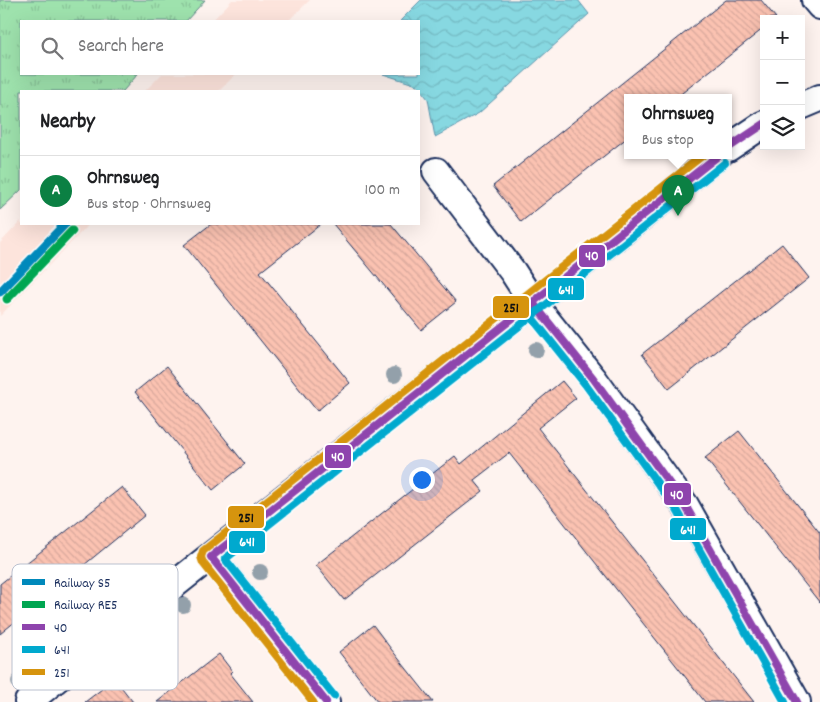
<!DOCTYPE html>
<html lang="en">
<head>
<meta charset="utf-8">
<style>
  :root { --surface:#fff; --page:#f6f6f6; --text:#202124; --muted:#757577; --line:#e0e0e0; --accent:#0b8043 }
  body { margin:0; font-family:Dekko,sans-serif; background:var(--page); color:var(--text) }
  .controls { position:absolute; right:15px; top:15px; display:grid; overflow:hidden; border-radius:0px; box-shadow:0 5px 20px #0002 }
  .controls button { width:45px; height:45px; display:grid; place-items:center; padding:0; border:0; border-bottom:1px solid var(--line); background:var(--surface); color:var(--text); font:25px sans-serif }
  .you { position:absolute; left:421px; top:479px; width:18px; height:18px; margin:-12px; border:4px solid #fff; border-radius:50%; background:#1a73e8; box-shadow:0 0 0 8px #1a73e833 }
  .badge { display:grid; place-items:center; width:32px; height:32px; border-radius:50%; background:var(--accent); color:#fff; font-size:16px; font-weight:700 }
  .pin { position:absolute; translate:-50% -41px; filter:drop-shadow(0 1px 2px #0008) }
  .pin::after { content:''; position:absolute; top:26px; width:18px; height:15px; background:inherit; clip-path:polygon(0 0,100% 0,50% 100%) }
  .popup { position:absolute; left:624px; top:94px; width:108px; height:65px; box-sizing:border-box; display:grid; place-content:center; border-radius:0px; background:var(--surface); filter:drop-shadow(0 1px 4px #0005); font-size:16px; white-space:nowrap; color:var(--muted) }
  .popup b { font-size:19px; color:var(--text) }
  .popup::after { content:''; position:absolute; left:50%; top:100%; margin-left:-10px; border:10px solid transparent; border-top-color:var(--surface) }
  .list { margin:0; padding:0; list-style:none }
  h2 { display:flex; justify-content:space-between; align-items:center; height:65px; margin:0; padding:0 20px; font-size:21px }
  h2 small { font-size:16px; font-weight:400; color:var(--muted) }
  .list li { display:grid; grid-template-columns:32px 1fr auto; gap:15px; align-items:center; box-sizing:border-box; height:70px; padding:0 20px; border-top:1px solid var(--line) }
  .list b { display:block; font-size:19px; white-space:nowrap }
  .list p { margin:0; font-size:16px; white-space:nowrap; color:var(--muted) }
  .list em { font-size:16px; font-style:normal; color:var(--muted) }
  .icon { flex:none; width:28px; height:28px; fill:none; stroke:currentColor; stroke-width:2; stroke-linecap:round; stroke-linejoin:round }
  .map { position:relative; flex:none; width:820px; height:702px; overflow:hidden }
  .search { position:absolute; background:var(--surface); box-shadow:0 5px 20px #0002; left:20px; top:20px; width:400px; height:55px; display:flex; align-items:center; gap:12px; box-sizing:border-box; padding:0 18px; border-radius:0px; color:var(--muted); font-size:19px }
  .panel { position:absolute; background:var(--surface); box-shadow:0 5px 20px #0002; left:20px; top:90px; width:400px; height:135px; border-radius:0px }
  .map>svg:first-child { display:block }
  .built { fill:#fde4dc }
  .grass { fill:url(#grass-tufts); stroke:#5c8886 }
  .water { fill:url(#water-waves); stroke:#5c94ad }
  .building { fill:url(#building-back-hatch); stroke:#1b2f5e }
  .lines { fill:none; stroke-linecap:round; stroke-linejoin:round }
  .minor-casing { stroke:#1b2f5e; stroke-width:30 }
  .minor { stroke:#fff; stroke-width:26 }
  .bus-1-casing { stroke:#fff; stroke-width:11 }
  .bus-2-casing { stroke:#fff; stroke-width:11 }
  .bus-3-casing { stroke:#fff; stroke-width:11 }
  .bus-1 { stroke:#8e44ad; stroke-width:8 }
  .bus-2 { stroke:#00a9ce; stroke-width:8 }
  .bus-3 { stroke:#d6940e; stroke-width:8 }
  .rail-1-casing { stroke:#fff; stroke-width:12 }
  .rail-2-casing { stroke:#fff; stroke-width:12 }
  .rail-1 { stroke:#0089bb; stroke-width:9 }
  .rail-2 { stroke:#00a651; stroke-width:9 }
  .tree { fill:#93a0aa }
  .key { fill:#fff; stroke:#bbc1cf; stroke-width:1 }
  .key-label { font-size:14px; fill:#1b2f5e }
  .line-badge { stroke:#fff; stroke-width:2 }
  .badge-label { font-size:14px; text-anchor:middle; font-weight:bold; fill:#fff }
  .pale-badge-label { font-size:14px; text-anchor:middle; font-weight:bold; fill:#111 }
</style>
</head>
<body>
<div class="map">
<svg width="820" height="702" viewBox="0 0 820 702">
  <defs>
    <pattern id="grass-tufts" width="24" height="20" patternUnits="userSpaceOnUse" patternTransform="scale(1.25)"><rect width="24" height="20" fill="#9ee2ad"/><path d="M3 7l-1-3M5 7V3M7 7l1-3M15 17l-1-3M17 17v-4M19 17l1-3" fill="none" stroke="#88c297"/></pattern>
    <pattern id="water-waves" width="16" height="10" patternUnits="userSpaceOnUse" patternTransform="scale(1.25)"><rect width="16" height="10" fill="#87d8e1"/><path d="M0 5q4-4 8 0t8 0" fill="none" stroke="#74bac3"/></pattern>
    <pattern id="building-back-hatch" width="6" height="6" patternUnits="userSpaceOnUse" patternTransform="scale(1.25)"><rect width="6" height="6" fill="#fbc2b1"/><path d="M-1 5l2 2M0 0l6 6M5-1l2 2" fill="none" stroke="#d7a79b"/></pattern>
  </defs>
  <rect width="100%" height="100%" fill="#fef3ef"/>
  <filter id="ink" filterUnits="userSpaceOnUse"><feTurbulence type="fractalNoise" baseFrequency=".02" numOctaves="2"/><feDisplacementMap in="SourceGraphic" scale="10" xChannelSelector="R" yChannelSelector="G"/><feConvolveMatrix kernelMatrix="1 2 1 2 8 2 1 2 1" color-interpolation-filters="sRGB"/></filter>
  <g filter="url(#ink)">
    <!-- built -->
    <path class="built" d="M232,0H310L288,21H212Z
      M162,74H236L219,91H145Z
      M21,221V224H89L0,316V243Z"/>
    <!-- grass -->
    <path class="grass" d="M0,0H205L186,21H21V74H138L123,91H21V190L0,210Z"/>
    <!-- water -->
    <path class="water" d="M421,0H578L589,14L479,113L435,137L428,99L417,85L383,74H419V21H400Z"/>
    <!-- building -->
    <path class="building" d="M726,0H761L776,18L764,19V28L677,97H628V137L521,222L493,186Z
      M211,224H321L260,272L350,383L317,411L184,245Z
      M333,224H391L456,302L421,330Z
      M782,244L809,278L669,389L642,354Z
      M167,366L245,464L213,490L135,392Z
      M562,381L576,398L538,428L754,702H705L509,453L474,480L483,491L344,600L316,565L455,456L461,464Z
      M739,431L820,533V603L705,458Z
      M122,487L145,515L0,634V584Z
      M373,625L391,649L433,702H378L339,652Z
      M219,654L232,671L230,673L253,702H157Z
      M115,679L133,702H85Z"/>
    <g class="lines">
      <!-- minor casing -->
      <g class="minor-casing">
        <path id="minor" d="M815,0L820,6
          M801,106L820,98
          M728,148L764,124
          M436,171L513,272L533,303L593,378L685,505L797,702
          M211,557L326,702
          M28,702C256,517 490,339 719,155"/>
      </g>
      <!-- minor -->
      <use href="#minor" class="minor"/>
      <!-- bus-1 casing -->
      <g class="bus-1-casing">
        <path id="bus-1" d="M728,148L764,124
          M533,303L593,378L685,505L797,702
          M211,557L719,155
          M211,557L326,702"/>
      </g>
      <!-- bus-2 casing -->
      <g class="bus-2-casing">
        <path id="bus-2" d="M525,309L585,384L677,510L785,702
          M334,696L225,559L725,163"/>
      </g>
      <!-- bus-3 casing -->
      <g class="bus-3-casing">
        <path id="bus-3" d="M313,702L203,563L201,557L203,551L703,155"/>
      </g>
      <!-- bus-1 -->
      <use href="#bus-1" class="bus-1"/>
      <!-- bus-2 -->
      <use href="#bus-2" class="bus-2"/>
      <!-- bus-3 -->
      <use href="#bus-3" class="bus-3"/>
      <!-- rail-1 casing -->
      <g class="rail-1-casing">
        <path id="rail-1" d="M0,292L65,224"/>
      </g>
      <!-- rail-2 casing -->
      <g class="rail-2-casing">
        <path id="rail-2" d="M7,299L72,231"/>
      </g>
      <!-- rail-1 -->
      <use href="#rail-1" class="rail-1"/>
      <!-- rail-2 -->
      <use href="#rail-2" class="rail-2"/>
    </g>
    <!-- trees -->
    <g class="tree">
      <circle cx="536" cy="350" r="8"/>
      <circle cx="394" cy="375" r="8"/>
      <circle cx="260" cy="572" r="8"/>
      <circle cx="158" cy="574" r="8"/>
      <circle cx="123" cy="602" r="8"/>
      <circle cx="183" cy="605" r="8"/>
      <circle cx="95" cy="624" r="8"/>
      <circle cx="96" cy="674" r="8"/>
      <circle cx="19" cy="682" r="8"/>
    </g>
  </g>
  <!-- legend -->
  <rect x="12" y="564" width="166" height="126" rx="8" class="key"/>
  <rect x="22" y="579" width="23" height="6" fill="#0089bb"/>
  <rect x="22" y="601" width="23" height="7" fill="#00a651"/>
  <rect x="22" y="624" width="23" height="6" fill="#8e44ad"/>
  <rect x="22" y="646" width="23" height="7" fill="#00a9ce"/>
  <rect x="22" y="669" width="23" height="6" fill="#d6940e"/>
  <g class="key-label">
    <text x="54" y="587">Railway S5</text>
    <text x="54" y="609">Railway RE5</text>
    <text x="54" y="632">40</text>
    <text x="54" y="654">641</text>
    <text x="54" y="677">251</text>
  </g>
  <g class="line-badge">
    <rect x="578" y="244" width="28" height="24" rx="5" fill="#8e44ad"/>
    <rect x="547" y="277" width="38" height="24" rx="5" fill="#00a9ce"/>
    <rect x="492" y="295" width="38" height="24" rx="5" fill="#d6940e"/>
    <rect x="324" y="444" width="28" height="25" rx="5" fill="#8e44ad"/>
    <rect x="663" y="482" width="29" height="24" rx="5" fill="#8e44ad"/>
    <rect x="227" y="505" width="38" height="24" rx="5" fill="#d6940e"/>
    <rect x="669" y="517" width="38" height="24" rx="5" fill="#00a9ce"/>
    <rect x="228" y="530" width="38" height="24" rx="5" fill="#00a9ce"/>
  </g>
  <g class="badge-label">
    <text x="592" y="260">40</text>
    <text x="566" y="294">641</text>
    <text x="338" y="461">40</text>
    <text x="677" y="499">40</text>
    <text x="688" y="534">641</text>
    <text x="247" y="546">641</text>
  </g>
  <g class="pale-badge-label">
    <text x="511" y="312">251</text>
    <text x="246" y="522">251</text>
  </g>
</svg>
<div class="controls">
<button>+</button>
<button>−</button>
<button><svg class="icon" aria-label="layers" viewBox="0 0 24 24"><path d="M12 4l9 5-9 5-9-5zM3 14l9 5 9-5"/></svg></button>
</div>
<div class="you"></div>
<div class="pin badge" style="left:678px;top:216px">A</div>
<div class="popup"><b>Ohrnsweg</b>Bus stop</div>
<div class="search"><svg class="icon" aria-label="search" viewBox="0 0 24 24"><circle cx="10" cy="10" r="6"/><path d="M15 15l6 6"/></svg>Search here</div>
<section class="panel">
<h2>Nearby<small></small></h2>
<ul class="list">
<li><span class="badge">A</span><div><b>Ohrnsweg</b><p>Bus stop · Ohrnsweg</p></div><em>100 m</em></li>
</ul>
</section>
</div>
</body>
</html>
